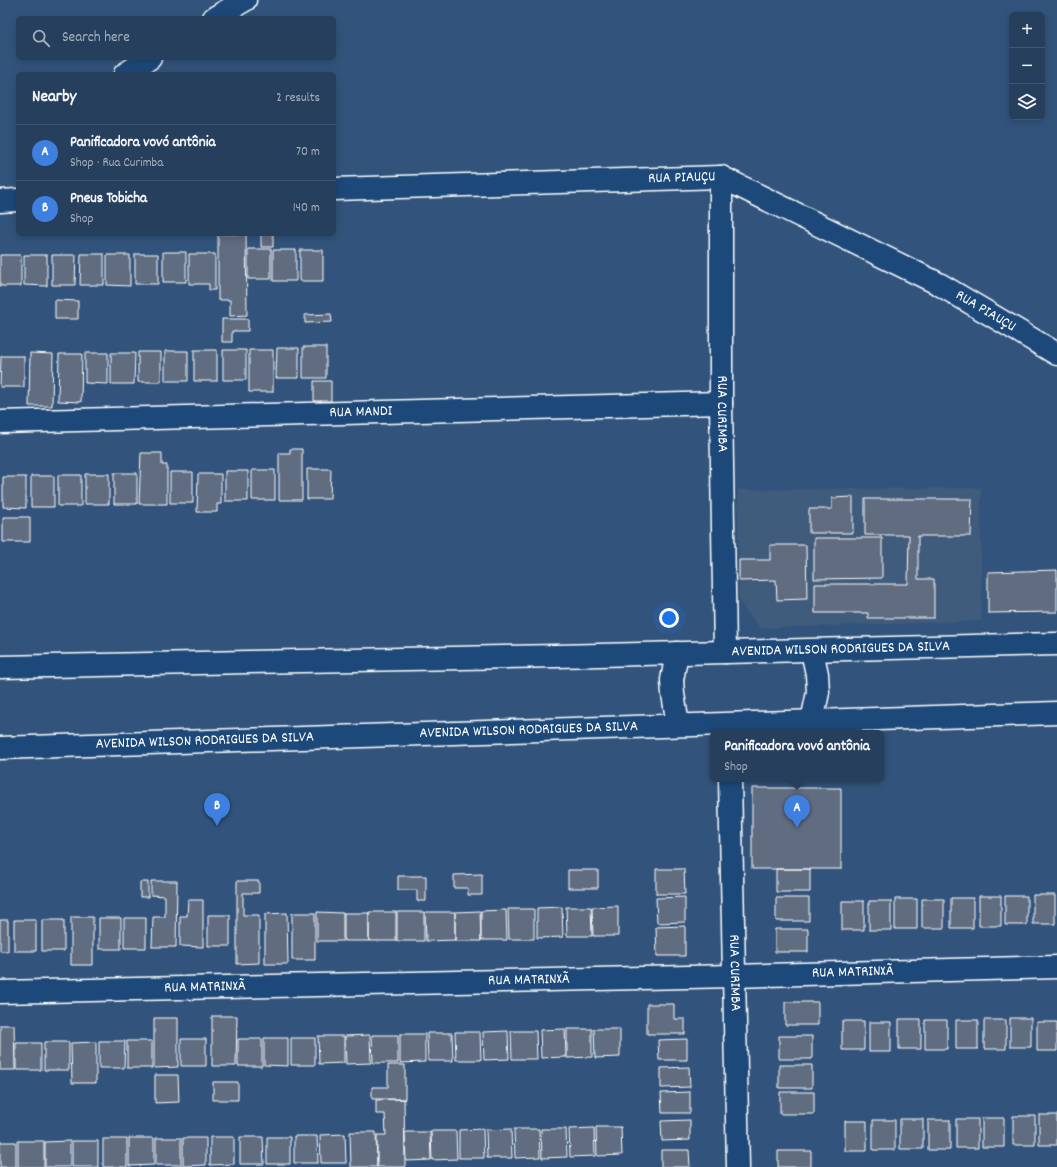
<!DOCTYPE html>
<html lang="en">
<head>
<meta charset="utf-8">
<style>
  :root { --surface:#263f5d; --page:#2e4663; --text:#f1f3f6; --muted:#a4afbc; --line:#425872; --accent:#d6ab8b }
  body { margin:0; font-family:Dekko,sans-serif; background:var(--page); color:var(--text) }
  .controls { position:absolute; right:12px; top:12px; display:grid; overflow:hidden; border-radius:6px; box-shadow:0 2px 10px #0003 }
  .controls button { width:36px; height:36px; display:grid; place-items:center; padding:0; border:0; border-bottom:1px solid var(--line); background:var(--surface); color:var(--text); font:20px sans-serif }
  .you { position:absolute; left:669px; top:618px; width:14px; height:14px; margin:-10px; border:3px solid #fff; border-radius:50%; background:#1a73e8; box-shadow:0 0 0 6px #1a73e833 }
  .badge { display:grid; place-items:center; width:26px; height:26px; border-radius:50%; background:var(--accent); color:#fff; font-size:13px; font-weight:700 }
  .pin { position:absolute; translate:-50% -33px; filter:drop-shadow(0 1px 2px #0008) }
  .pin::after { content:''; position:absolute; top:21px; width:14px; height:12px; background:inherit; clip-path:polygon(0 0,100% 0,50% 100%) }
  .popup { position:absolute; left:710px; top:730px; width:174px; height:52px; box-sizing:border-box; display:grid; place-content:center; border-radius:6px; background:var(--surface); filter:drop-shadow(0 1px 3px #0005); font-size:13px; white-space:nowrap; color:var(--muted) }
  .popup b { font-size:15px; color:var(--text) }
  .popup::after { content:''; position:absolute; left:50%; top:100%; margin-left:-8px; border:8px solid transparent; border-top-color:var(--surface) }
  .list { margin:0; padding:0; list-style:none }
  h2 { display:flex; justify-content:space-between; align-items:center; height:52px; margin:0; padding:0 16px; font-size:17px }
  h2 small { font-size:13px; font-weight:400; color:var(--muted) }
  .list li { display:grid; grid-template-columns:26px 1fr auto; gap:12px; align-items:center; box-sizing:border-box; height:56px; padding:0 16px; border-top:1px solid var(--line) }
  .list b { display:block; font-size:15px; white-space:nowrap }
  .list p { margin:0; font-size:13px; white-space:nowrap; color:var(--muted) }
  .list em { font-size:13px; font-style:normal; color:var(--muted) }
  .icon { flex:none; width:22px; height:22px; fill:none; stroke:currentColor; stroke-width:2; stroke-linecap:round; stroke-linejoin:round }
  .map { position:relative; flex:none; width:1057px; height:1167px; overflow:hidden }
  .search { position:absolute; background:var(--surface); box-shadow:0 2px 10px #0003; left:16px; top:16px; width:320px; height:44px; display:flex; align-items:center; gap:10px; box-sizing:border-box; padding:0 14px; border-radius:6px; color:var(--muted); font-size:15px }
  .panel { position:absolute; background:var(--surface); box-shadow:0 2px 10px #0003; left:16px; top:72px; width:320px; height:164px; border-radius:6px }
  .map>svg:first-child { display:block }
  .built { fill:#405b7d }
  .building { fill:#606c80; stroke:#fff }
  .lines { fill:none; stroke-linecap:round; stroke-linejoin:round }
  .street-casing { stroke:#fff; stroke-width:25 }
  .street { stroke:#1f4a7a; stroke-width:22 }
  .labels { text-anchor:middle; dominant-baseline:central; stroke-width:3; stroke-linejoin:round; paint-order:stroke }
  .street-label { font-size:15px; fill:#fff; stroke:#1f4a7a }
</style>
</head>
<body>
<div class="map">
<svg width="1057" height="1167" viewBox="0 0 1057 1167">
  <rect width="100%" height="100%" fill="#32547c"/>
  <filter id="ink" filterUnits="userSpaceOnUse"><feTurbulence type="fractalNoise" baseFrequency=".025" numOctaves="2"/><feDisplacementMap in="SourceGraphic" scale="8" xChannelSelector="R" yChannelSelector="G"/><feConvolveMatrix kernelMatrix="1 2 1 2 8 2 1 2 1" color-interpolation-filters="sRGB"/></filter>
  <g filter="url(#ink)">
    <!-- built -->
    <path class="built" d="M981,488V621L760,628L739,602L738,490Z"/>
    <!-- building -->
    <path class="building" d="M218,234H246L247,315L230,316V300H218Z
      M261,234H273V247H261Z
      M248,249H271V279H248Z
      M273,250H296V281H273Z
      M300,250H323V281H300Z
      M163,252H186V282H163Z
      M81,254H104V285H80Z
      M135,254H158V284H135Z
      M189,254H215V290H209V284H189Z
      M0,255H21V286H0Z
      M24,255H47V286L24,285Z
      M52,255H76L75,285H52Z
      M107,255H130V286L107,285Z
      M55,300L78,301V319H55Z
      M331,314L332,322L305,323V315Z
      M222,319H248V331H232V342H222Z
      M303,347H326V378H303Z
      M277,348H299V378H276Z
      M194,350H217V381H194Z
      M223,350H246V380H223Z
      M249,350H273V392H249Z
      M165,351H188V381H165Z
      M138,352H161V382H138Z
      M30,353L53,354L52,406H29Z
      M85,353H108V384L85,383Z
      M111,353H135L134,384H111Z
      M59,354H82L81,402L58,401Z
      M1,356H24V387H0Z
      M314,381H331V401H314Z
      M290,449H302V500H279V453H290Z
      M141,453H162V465H167V504H139Z
      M307,469H331L330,499H307Z
      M252,470H275V500H252Z
      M225,471H248V501H225Z
      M170,472H193V503H170Z
      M114,473H137V504H114Z
      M85,474H109V504H85Z
      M198,474H221V504H217V512H197Z
      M58,475H81V506H58Z
      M31,476H54V507H31Z
      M3,477H26V508L3,507Z
      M853,497V533H809V509H832V498Z
      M865,499H972L971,536H918V579H934V618H868V613H815V584H908L909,535H865Z
      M3,517H30V542H3Z
      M814,538H882V578L814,579Z
      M770,545H806L807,599L777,600L776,580L739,581V560H770Z
      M1057,570V612L988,613V572Z
      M752,788H841V869H752Z
      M656,869H684L685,894H656Z
      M776,869H810V892H776Z
      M568,870H598V888H568Z
      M482,874V895H468V888H454V875Z
      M398,876H426V901H417V890H398Z
      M151,881H177L176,947H152L153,917H165V896L151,895Z
      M237,881H259V893H243V915H259V963L237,964Z
      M140,882H148V897H140Z
      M1033,895H1055V924H1033Z
      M979,896H1001V926H979Z
      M1005,896H1027V925H1005Z
      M685,897V922L657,923L656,898Z
      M776,898H809V921H776Z
      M951,898H973V928H951Z
      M895,899H917V929H895Z
      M922,899H944V928H922Z
      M188,900H203V947L180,946V916H187Z
      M842,901H864V930H842Z
      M869,901H891V930H869Z
      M618,906V936H593L592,907Z
      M562,907L563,937L537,938V908Z
      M566,907H591L592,936H567Z
      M508,909H534V939H509Z
      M506,910L507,940H481V911Z
      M480,911L481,941H455V912Z
      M317,912L343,913V941H317Z
      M369,912H396V941H369Z
      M397,912H424V941H397Z
      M425,912H455V940L426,941Z
      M287,913L288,964H265V914Z
      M292,913H315V960H292Z
      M344,913H369V941H344Z
      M208,915H230V946H208Z
      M71,917H93V965H71Z
      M99,918H121V949H99Z
      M124,918H146V948H124Z
      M0,920H8V951H0Z
      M14,920H36V951H14Z
      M42,920H64V951H42Z
      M685,926V956H657L656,927Z
      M775,929H808V952H775Z
      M785,1002H818V1025H785Z
      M647,1004H674V1019H685V1034H647Z
      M212,1016H237L236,1066H212Z
      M154,1018H178V1067L154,1068Z
      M1010,1018H1031V1047H1010Z
      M899,1019H921V1049H899Z
      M925,1020H947V1049H925Z
      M956,1020H978V1049H956Z
      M984,1020H1006V1049H984Z
      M842,1021H864V1050H842Z
      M869,1022H891V1052H869Z
      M1037,1022H1057V1051H1037Z
      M0,1025H14L15,1070H0Z
      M565,1029L566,1057L541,1058L540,1030Z
      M567,1029H592V1057L567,1058Z
      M594,1029H620V1057L595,1058Z
      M508,1031L509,1059L484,1060L483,1032Z
      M511,1031H536L537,1059H512Z
      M455,1032H480L481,1060H456Z
      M427,1033H452L453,1061H428Z
      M400,1034H425V1062L400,1063Z
      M370,1035L371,1063L346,1064L345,1036Z
      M372,1035H398V1063H373Z
      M318,1036H344V1063L319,1064Z
      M779,1036H812V1059H779Z
      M264,1038H288V1066L264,1065Z
      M291,1038H315V1065H291Z
      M181,1039H206V1066H181Z
      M238,1039H262V1066H238Z
      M687,1039V1060H659L658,1040Z
      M99,1041H125L124,1068H99Z
      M127,1041H152V1068H127Z
      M44,1042H69V1070H44Z
      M96,1042V1083H72L71,1043Z
      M16,1043H41V1070H16Z
      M388,1065H405V1099H372V1087H388Z
      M779,1065H812V1088H779Z
      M689,1067L690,1087L661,1088V1068Z
      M155,1075H178L179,1102L155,1103Z
      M213,1082H238V1100H213Z
      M690,1092V1113H662L661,1093Z
      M780,1092H814V1114H780Z
      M404,1099L405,1167H377V1135H386L385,1114H376V1100Z
      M1039,1115H1057V1145H1039Z
      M1013,1116H1035V1145H1013Z
      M982,1118H1004V1147H982Z
      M900,1119H923V1149H900Z
      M956,1119H978V1148H956Z
      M690,1120V1140L662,1141L661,1121Z
      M873,1120H895V1150H873Z
      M928,1120H950V1150H928Z
      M845,1121H867V1151H845Z
      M596,1127H621L622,1155L597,1156Z
      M594,1128L595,1156L570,1157L569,1129Z
      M483,1129L484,1158H459V1130Z
      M511,1129L512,1158H487L486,1130Z
      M514,1129H539L540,1157L515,1158Z
      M541,1129H566L567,1157L542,1158Z
      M431,1131H456L457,1159L432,1160Z
      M350,1132H376L377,1167H351Z
      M405,1132H430L431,1160L406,1161Z
      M345,1134L346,1163H321L320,1135Z
      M294,1136H317L318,1163H294Z
      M210,1137H234V1164L210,1165Z
      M240,1137H263L264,1164H240Z
      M267,1137H290V1164H267Z
      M129,1138H154V1165L129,1166Z
      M156,1138H181V1165H156Z
      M183,1138H206V1165L183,1166Z
      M103,1139H127V1167H103Z
      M18,1141H44V1167H18Z
      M70,1141V1167H45V1142Z
      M72,1141H98V1167H72Z
      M0,1142H16V1167H0Z
      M661,1150H689L690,1167H661Z
      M778,1151H811V1167H778Z"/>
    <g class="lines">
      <!-- street casing -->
      <g class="street-casing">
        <g id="street">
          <path d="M214,18L245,0"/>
          <path d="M125,74L150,58"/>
          <path id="s1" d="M721,177V403L725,652"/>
          <path id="s2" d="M334,189L721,177L939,284L1057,354"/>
          <path d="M0,201L18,200"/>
          <path id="s3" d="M0,422L721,403"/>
          <path d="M677,653L672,680L673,694L678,725"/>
          <path id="s4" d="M0,667C352,660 705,654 1057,644"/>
          <path d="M812,721L818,692L817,674L812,651"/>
          <path id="s5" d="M0,748L1057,713"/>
          <path id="s6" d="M730,779L738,1167"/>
          <path id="s7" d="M0,992L734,976L1057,967"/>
        </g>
      </g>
      <!-- street -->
      <use href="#street" class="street"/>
    </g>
  </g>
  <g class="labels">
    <!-- street labels -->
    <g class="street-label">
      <text stroke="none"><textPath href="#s2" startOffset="348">RUA PIAUÇU</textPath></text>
      <text stroke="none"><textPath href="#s2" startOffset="684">RUA PIAUÇU</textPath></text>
      <text stroke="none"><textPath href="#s3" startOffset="361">RUA MANDI</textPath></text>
      <text stroke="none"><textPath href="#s1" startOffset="237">RUA CURIMBA</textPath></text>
      <text stroke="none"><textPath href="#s4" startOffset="841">AVENIDA WILSON RODRIGUES DA SILVA</textPath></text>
      <text stroke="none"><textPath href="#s5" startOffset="529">AVENIDA WILSON RODRIGUES DA SILVA</textPath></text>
      <text stroke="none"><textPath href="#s5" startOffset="205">AVENIDA WILSON RODRIGUES DA SILVA</textPath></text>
      <text stroke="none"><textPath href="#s6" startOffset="194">RUA CURIMBA</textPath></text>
      <text stroke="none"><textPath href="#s7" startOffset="853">RUA MATRINXÃ</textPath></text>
      <text stroke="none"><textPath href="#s7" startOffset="529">RUA MATRINXÃ</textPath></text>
      <text stroke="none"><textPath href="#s7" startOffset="205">RUA MATRINXÃ</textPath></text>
    </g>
  </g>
</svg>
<div class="controls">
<button>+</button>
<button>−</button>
<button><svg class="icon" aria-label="layers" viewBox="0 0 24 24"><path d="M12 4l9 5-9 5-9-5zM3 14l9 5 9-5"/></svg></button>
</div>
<div class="you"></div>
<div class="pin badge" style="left:797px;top:828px;background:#3f7fe0">A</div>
<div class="popup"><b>Panificadora vovó antônia</b>Shop</div>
<div class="pin badge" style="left:217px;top:826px;background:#3f7fe0">B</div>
<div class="search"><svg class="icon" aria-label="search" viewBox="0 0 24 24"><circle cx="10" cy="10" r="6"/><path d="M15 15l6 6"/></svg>Search here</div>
<section class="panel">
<h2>Nearby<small>2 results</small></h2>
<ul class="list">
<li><span class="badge" style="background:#3f7fe0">A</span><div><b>Panificadora vovó antônia</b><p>Shop · Rua Curimba</p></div><em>70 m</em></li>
<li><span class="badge" style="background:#3f7fe0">B</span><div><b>Pneus Tobicha</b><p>Shop</p></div><em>140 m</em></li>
</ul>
</section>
</div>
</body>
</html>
